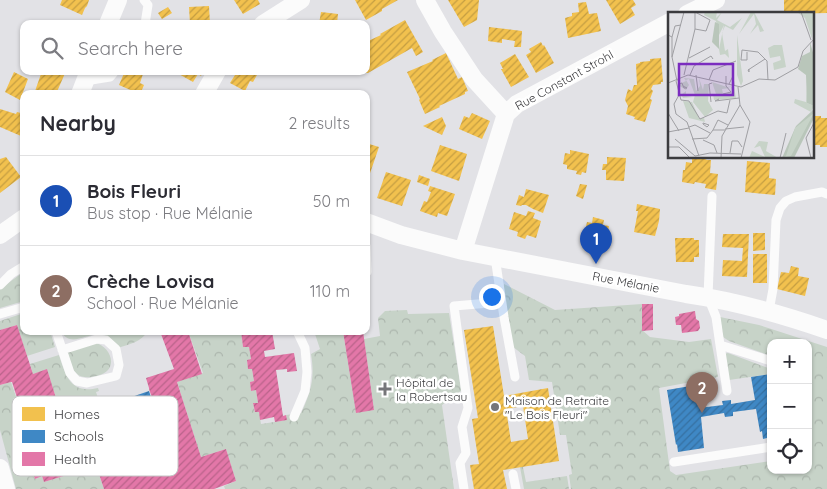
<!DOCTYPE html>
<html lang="en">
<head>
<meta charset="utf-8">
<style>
  :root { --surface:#fff; --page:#f2f2f3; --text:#2b2b33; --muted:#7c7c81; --line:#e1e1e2; --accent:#7c3aed }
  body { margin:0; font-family:Quicksand,sans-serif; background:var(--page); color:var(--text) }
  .controls { position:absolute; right:15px; bottom:15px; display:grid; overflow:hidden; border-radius:10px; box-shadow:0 1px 4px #0004 }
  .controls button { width:45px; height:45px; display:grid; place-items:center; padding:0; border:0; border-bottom:1px solid var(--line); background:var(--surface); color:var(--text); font:25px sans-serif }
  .you { position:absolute; left:491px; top:296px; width:18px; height:18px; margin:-12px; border:4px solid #fff; border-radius:50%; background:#1a73e8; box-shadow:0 0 0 8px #1a73e833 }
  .badge { display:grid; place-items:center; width:32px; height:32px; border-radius:50%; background:var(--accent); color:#fff; font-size:16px; font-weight:700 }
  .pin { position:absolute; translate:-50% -41px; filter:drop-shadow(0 1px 2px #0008) }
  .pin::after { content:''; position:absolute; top:26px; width:18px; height:15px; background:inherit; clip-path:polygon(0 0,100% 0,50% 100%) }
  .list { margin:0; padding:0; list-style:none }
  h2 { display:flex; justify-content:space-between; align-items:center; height:65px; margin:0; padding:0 20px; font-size:21px }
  h2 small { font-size:16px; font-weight:400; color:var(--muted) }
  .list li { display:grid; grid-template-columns:32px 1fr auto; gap:15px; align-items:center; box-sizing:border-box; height:90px; padding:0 20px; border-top:1px solid var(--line) }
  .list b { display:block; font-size:19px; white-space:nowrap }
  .list p { margin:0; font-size:16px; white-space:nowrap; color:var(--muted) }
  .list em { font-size:16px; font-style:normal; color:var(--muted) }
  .icon { flex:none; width:28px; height:28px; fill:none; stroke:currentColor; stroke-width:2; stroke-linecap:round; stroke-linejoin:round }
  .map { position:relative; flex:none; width:827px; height:489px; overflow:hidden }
  .search { position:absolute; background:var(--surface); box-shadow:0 1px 4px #0004; left:20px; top:20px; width:350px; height:55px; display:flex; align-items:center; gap:12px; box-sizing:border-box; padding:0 18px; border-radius:10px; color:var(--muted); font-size:19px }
  .panel { position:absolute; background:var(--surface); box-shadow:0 1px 4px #0004; left:20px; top:90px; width:350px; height:245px; border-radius:10px }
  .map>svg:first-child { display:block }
  .park { fill:url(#park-crowns) }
  .homes { fill:url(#homes-hatch); fill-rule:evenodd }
  .schools { fill:url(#schools-hatch) }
  .health { fill:url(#health-hatch) }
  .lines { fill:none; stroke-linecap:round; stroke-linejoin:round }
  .lane { stroke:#fbfbfb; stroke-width:9 }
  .street { stroke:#fbfbfb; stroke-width:18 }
  .poi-dot { fill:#757579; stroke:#fff; stroke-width:2 }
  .labels { text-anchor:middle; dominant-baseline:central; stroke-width:5; stroke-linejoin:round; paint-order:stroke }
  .street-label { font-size:12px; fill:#3b3b3e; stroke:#fff }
  .poi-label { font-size:12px; fill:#3b3b3e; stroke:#fff; text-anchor:start }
  .inset-road { fill:none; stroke:#9f9fa3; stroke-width:1 }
  .view { fill:#7b2cbf; fill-opacity:0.15; stroke:#7b2cbf; stroke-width:2.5 }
  .inset-edge { fill:none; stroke:#3b3b3e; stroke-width:2.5 }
  .key { fill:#fff; stroke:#c4c4c5; stroke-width:1 }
  .key-label { font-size:14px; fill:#3b3b3e }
</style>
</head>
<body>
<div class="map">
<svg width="827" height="489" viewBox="0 0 827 489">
  <defs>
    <pattern id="park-crowns" width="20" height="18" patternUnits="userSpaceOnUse" patternTransform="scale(1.25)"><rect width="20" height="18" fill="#c7d3c8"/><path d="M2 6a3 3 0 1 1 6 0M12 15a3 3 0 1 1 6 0" fill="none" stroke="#acb6ad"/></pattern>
    <pattern id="homes-hatch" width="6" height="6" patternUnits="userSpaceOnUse" patternTransform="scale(1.25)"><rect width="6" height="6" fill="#f2c14e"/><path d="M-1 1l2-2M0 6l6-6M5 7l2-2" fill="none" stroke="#c59e42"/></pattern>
    <pattern id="schools-hatch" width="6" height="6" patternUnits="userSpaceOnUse" patternTransform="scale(1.25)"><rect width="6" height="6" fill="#3f88c5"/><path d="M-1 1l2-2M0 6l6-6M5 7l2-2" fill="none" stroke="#3670a1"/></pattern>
    <pattern id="health-hatch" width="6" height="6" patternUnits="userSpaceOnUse" patternTransform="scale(1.25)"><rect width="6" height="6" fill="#e377a8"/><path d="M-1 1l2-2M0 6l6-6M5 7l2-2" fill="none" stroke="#b9638a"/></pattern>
  </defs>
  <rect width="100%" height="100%" fill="#e2e2e6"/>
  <!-- park -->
  <path class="park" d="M22,273L24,277V301L0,308V289Z
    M504,284L555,310L642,304V330L650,337L689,342L711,339L718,377L659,388L670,471L676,475L771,461V470H808V343H771V356L729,341L723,337L720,317L759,325L827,347V489H571L569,475L572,474L566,435H560L552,382L529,380L525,356L513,347L503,292Z
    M407,310L408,314L449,313L461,389V391L442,405L454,489H225L224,486L236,481L226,449L201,457L179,388L177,382L203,373L188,331H241L243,347H249L251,359L247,360L248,369H252L254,381L250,382L251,391L256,390L258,403L253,404L255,412H259L261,424L287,420L286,415L301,413C311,392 315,378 311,354L320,349L314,331H343L356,412L374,410L364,339L380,336L378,318L385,311Z
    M24,313V331H50L55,347L27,356L17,325L0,330V321Z
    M61,331H148C141,342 130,344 118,348C115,344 111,338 106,336C91,328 71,351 61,331Z
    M95,343C107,345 117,361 107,371C101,377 83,380 77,374C71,369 69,359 67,352Z
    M728,353L771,369V374L729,380L724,354Z
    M59,355C66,377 71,394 98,388L99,391L96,392L101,407L80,414L78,406L60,411L47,370L33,374L30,364Z
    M11,382L30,438L22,440L35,479L42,476L44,482L80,471L69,437L106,425L118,464L98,471L104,489H16L0,430V385Z
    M520,467H523L526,482L567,476L569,489H524Z"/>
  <!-- homes -->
  <path class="homes" d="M62,0H89L87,6L85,8L82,15L60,5Z
    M234,0H258L260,4L243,14Z
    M355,0H398L382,9V11L366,20Z
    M448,0H479L477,20L464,27Z
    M606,0H633L636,5L631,8L635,15L620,24Z
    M784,0H827V13L784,14Z
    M586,2L589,14L597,13L601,31L568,38L565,18L572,16V13L579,12L578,3Z
    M209,6L210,24H190L189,7Z
    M168,7L172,13L162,19L158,13Z
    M321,12L338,14L337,24H319Z
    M405,20L423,52L416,56L412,48L368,73H366V42L381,35L380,34Z
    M489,27L522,31L521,47H514L515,41L502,39V43L488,41Z
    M541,42L543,46L544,45L554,63L536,73L526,55L531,52L529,49Z
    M446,53L458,79L462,77L468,91L465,92V94L439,106L440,107L425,114L419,100L420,99L407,72L433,61L432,60Z
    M515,54L529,77L511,87L501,69H503L500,63Z
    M661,58L663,82H661V84L653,85L651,89L653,91L650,99L652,100L645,122L634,119L635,117L626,114L628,106L625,100L628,89L632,91L634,85H637L636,64L640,63V62L650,61V59Z
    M42,71H66L56,94H34Z
    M125,71H137L143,74L140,83L144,85L141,92L136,90L135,92L119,85Z
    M177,71H203L201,76L198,74L193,82L177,73Z
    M234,71H249L257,75L253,82L250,81L245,91L230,83L235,75Z
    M14,72L28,79L20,100L5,92Z
    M0,109L16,114L17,112L21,113L20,116L24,117V128L21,136L0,127Z
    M472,113L490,121L482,139L459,129L464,116L469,118Z
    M813,116H821V118H827V147H820V145H813Z
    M442,117L446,126L442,135L423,126Z
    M366,143L379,147L367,182H366Z
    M440,145L467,154L459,181L431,171Z
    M570,150L589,154L586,173L582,172L581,175L576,174L577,171L567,169V165L563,164L565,153L570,154Z
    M6,157L21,177L0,193V159Z
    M607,157L626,158L624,181L606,180V170H602L603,164H607Z
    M696,158H703L707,160H711L710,173L718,174L716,190L705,188L706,184L695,182L694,184L682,182L683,170H685L686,162L692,163V159H696Z
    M747,161L770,163L769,178L776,179L775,195L745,192Z
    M386,172L411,180L402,206L377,198Z
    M419,175L430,179L428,186L417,182Z
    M580,184L587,185L583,199L576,196Z
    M430,186L455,194L447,216L438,213L437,217L420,211L424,201L427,202L431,192L428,191Z
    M526,189L549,195L543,213L533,209L526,205H522L521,206L516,205L519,195L524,197Z
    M637,204L660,209L659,221L655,236L634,232L638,211H636Z
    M528,211L535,213L533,218L541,221L536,238L527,235L525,239L517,236L518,232L509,229L514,212L526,216Z
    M593,217L604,220L603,225L609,226L605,250L582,245L587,222L592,223Z
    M753,233H765V250L753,251Z
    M723,234H749L747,277L722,276L723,260L742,261L743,248L722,247Z
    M675,238H694V240H699V257H694V262H676Z
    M753,254H767V283H753Z
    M791,266L799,268L798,276L809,278L805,296L777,289L781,272L789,273Z
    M493,326L504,396L548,388L559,461L503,470L507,489H474L470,465L479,464L472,419L478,418L464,330ZM523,406L528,439L511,442L506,409Z"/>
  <!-- schools -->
  <path class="schools" d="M771,374V437L763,439L762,431L760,432L756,409L733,412V416L725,417L724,413L701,417L704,448L678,452L677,444L676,445L667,390L696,385L699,408L723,405L722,401L731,400V404L755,400L751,377Z
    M149,391L155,409L129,418L138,447L166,438L169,448L118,464L106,425L69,437L60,411L78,406L80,414L106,405L105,401L116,398L117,402Z"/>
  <!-- health -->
  <path class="health" d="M642,304H653V330L642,331Z
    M695,311L696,319L699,321L700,328L698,331L682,333L681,325H676L675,317L679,316V314Z
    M17,325L33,374L47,369L69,440L80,471L44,482L42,476L35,479L22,440L30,438L12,382H11L0,385V330Z
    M169,331H188L202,374L177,382L201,457L226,449L236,481L214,489H104L98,471L169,448L149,389V388L146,378L174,369L161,334Z
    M241,331H272L275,349L264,351L265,357L294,353L297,371L287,372V369L276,370L283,416L286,415L287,420L275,422L274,417L260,420L259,412H255L253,403H258L256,390L251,391L250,382L254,381L252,369H248L247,360L251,359L249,347H243Z
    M343,331H363L374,410L356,413Z"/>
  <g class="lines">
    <!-- lane -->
    <path class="lane" d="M144,0L148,5L145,24
      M85,81L110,77L115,71
      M712,196L708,297L716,317L720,345L771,361
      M366,246L367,272
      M495,257L504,317L515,377
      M0,285L11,274L24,266
      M769,311L773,289L776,220L780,208L786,201L795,197L822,192L827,194
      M0,314L24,307
      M56,331L70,373L77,381L87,383L116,376L119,365L116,349L106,340L97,339L62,350
      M720,345L727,391
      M294,417L305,391L307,372L305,348L297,331
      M674,462L771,447
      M513,474L516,489
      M464,489L460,463L466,453L462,427L468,408L454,306L501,302"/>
    <!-- street -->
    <path class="street" d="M425,0L443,32L474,79L506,114
      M687,14L716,0
      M108,24L118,0
      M263,24L301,0
      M80,94L89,71
      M204,94L217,71
      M366,222L401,235L463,251L686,294C735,301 781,314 827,330
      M0,235L24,218
      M463,251L506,114L517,104L670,22
      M0,468L6,489"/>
  </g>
  <!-- markers -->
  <g class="poi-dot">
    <path d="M382.5 381.5h5v5h5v5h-5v5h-5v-5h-5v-5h5z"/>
    <circle cx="495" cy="407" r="5"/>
  </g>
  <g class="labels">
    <!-- street labels -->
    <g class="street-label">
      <text transform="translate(564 80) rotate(-29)">Rue Constant Strohl</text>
      <text transform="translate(626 282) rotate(11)">Rue Mélanie</text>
    </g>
    <!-- poi labels -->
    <g class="poi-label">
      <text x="396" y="382">Hôpital de<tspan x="396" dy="14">la Robertsau</tspan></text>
      <text x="505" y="400">Maison de Retraite<tspan x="505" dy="14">"Le Bois Fleuri"</tspan></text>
    </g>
  </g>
  <!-- overview -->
  <g transform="translate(668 12)">
    <rect width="146" height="146" fill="#e2e2e6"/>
    <path d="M37,0H49L48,6L54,0L49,8L62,15L74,6L65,18L57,14L54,21L57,39L60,37L61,46L57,42L52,43L51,37L56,13L51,23L48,9L36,3ZM83,0H86L96,19L92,20L90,13L82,22L88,12L86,2L71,22ZM69,23L75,69L73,74L69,63ZM106,33H114L118,55L106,58L105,51L113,48L112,44L102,46L100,36ZM138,75L139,91L146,94L143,100L126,91L127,87L138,90ZM91,129L100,130L98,139L110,146H81L84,139L97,145L92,134L86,136Z" fill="#c7d3c8"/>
    <path d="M47,10L51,12V37L44,30ZM142,30L146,44V94L139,91L138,63L130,57L134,44L142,40ZM146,97V106L126,146H114L128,114Z" fill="#b9c6ba"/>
    <path d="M129,0H146L144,27L137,6ZM16,66L26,67L28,79L32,74L31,66L35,78L36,72H41L40,89L45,98L37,105L25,90L27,83L21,67L18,68L21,73L18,78L10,73L13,83L18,79V84L25,85L15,86L9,73L18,69ZM44,70L62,76L54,77L55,82L64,80L63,75L58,74L66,75L68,86L46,88L45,82H48ZM15,89L24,90L31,106H36L37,110L21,106ZM146,101L123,144L114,146L118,144L127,116Z" fill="#c7d3c8"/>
    <path class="inset-road" d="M133,0L143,28M27,17L38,19L42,8L27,0M0,23L4,25V45M4,25L7,14L13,13M79,40V48H73L74,38L90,40L99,49L100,68M21,46L42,35M81,57V60L80,58L97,47M16,63L27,17V0M22,63L26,54L43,44L45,47M28,63L30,79M41,68L45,58L68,49M8,69L13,88L21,89L32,107L50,99L59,101L62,88M9,69L4,45L16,0M0,71L20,63L73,75L91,67L107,68L130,55L135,39L147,26M10,72L14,71L15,74L16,76H19L15,74M61,72L65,64L66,73M70,75L72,93L82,110L73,146M55,82L63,80L58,74V64M11,83L6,92L8,102L19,110L31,144M51,87L47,89L71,86M43,90L41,72L44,71M0,101L11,119M35,111L41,113L39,115L35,112ZM21,115L27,113L42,121M57,117L76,115M45,118L50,108L60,113M0,120L21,116M7,127L27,144L42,141L73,142M24,127L39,126L45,118H57M35,128L46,133L49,141M0,135H11L22,146M62,141L64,129H70L74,135M53,146L54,124L72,93M112,146L118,121M143,146L138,126L147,109"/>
    <path class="view" d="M11,52H65V83H11Z"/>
    <rect width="146" height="146" class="inset-edge"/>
  </g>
  <!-- legend -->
  <rect x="12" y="396" width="166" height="80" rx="8" class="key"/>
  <rect x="22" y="407" width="23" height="14" fill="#f2c14e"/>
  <rect x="22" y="430" width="23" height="13" fill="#3f88c5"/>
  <rect x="22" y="452" width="23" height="14" fill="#e377a8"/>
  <g class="key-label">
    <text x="54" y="419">Homes</text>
    <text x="54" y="441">Schools</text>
    <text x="54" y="464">Health</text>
  </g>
</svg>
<div class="controls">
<button>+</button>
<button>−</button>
<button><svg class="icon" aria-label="locate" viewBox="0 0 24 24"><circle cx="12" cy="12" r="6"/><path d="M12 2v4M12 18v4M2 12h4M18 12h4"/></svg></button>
</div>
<div class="you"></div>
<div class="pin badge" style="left:596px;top:264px;background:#1a4fb4">1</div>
<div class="pin badge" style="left:702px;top:413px;background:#8d6e63">2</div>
<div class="search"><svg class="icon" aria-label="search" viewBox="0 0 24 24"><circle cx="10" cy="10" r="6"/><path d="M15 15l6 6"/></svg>Search here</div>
<section class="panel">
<h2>Nearby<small>2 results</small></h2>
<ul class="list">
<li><span class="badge" style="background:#1a4fb4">1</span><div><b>Bois Fleuri</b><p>Bus stop · Rue Mélanie</p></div><em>50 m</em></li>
<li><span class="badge" style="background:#8d6e63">2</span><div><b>Crèche Lovisa</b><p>School · Rue Mélanie</p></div><em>110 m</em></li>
</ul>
</section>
</div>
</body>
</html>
